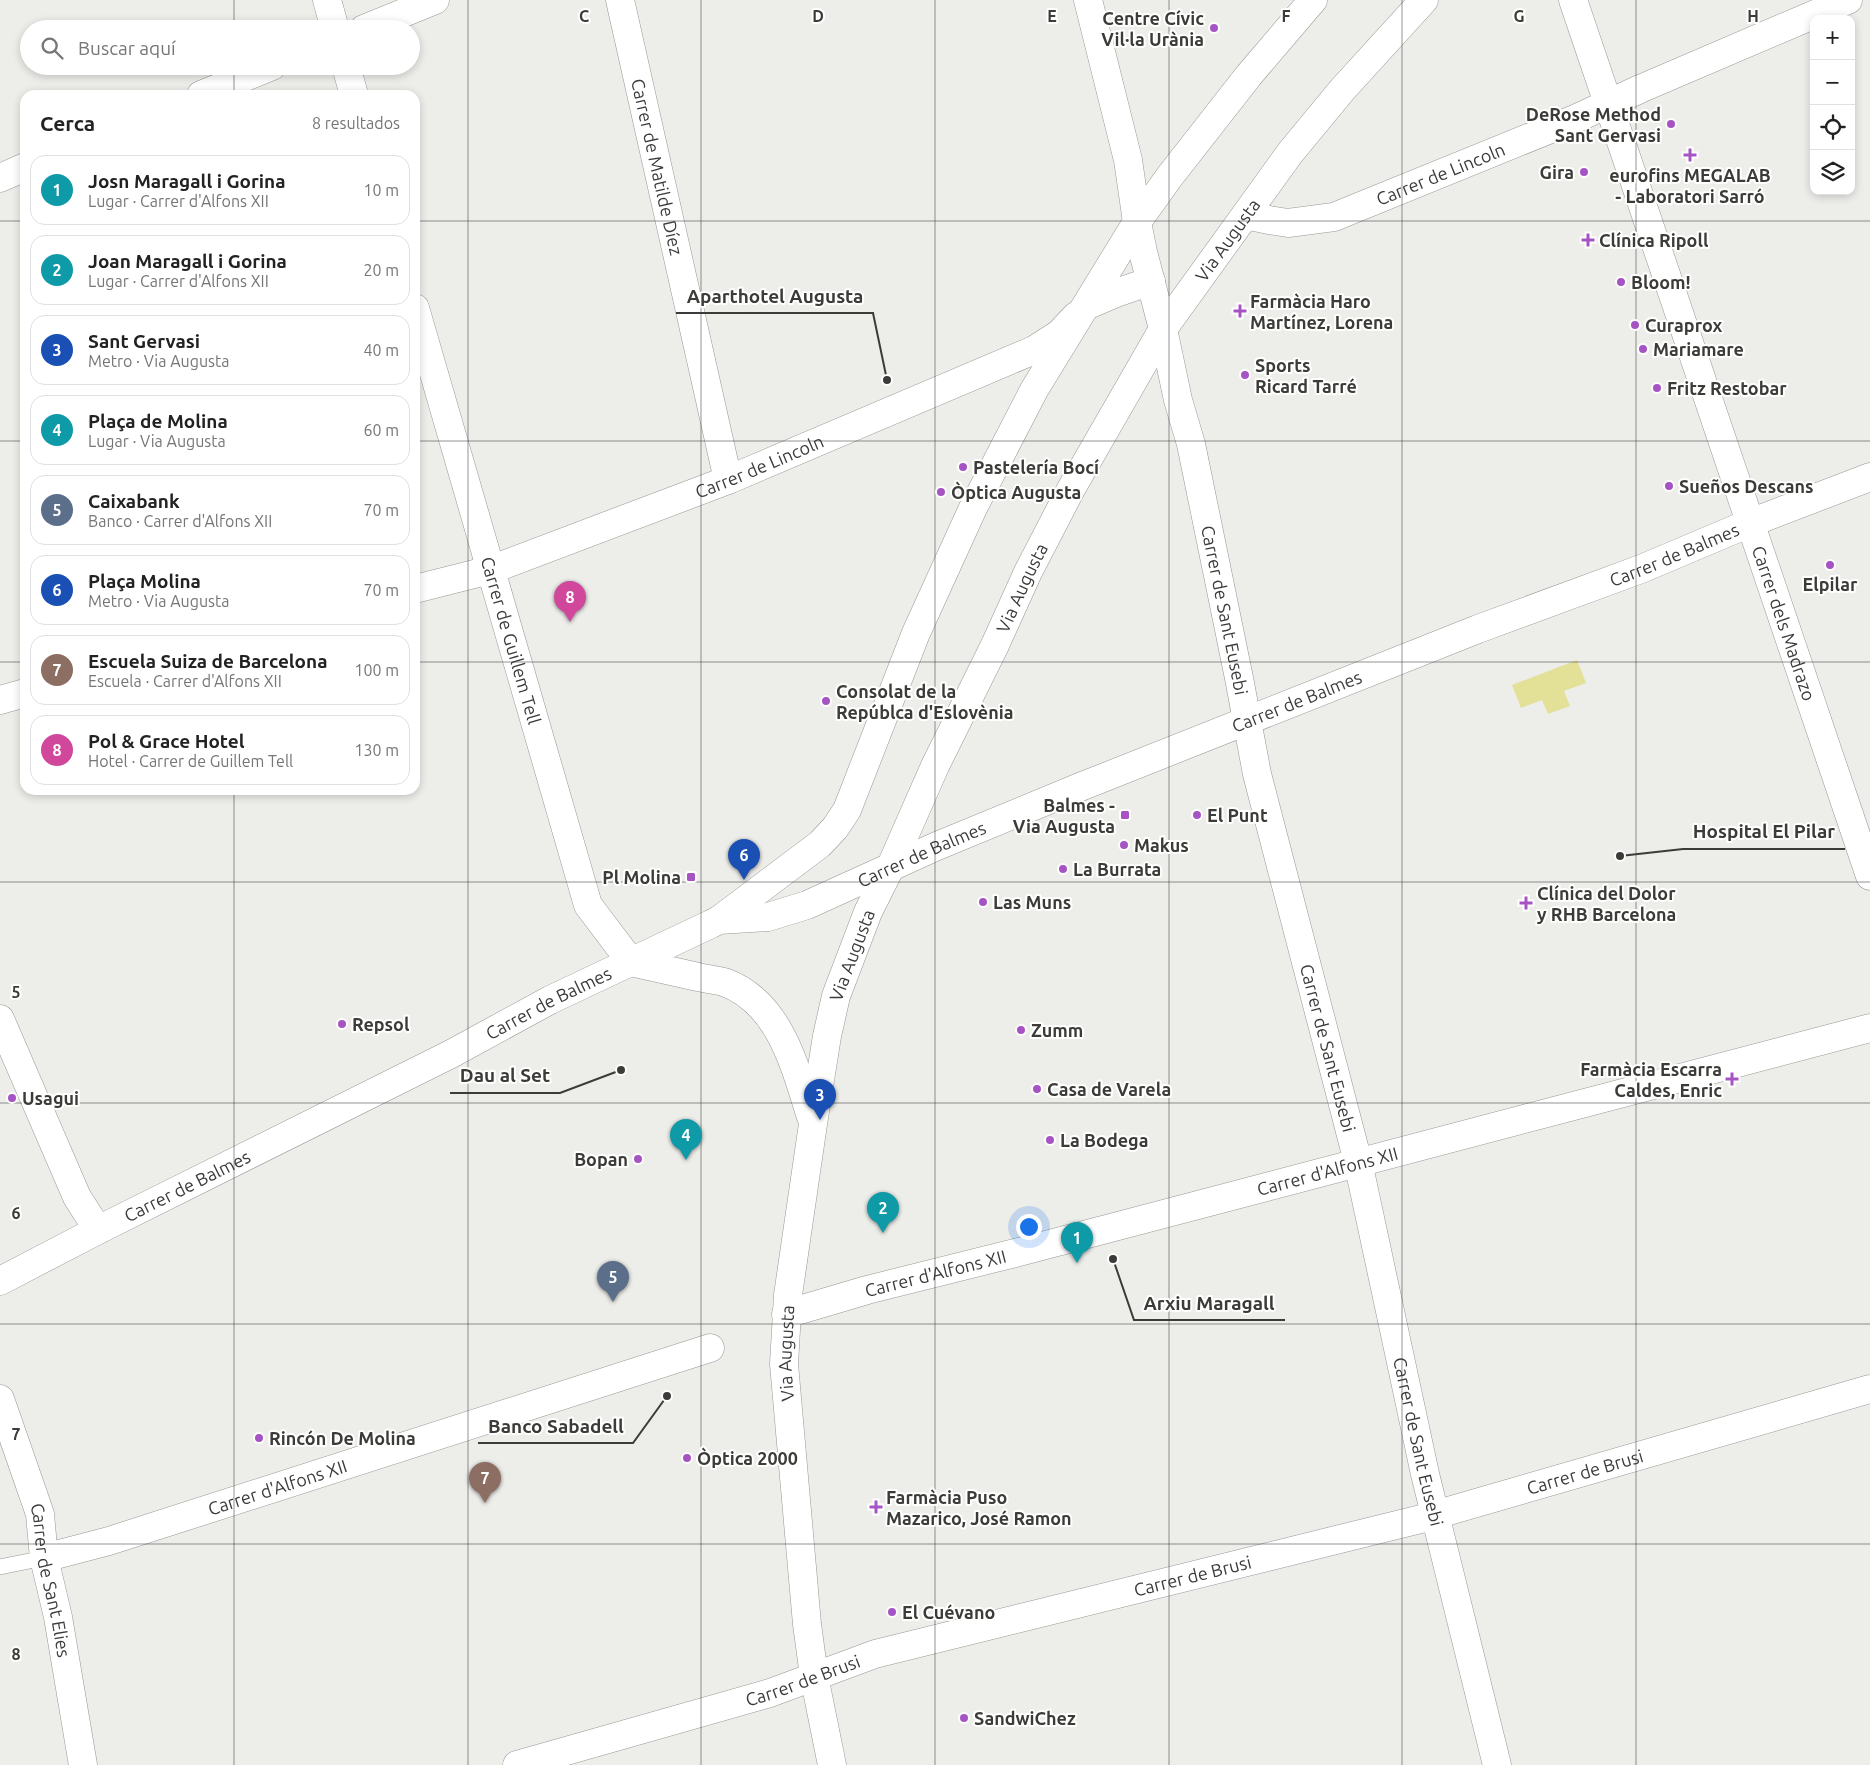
<!DOCTYPE html>
<html lang="es">
<head>
<meta charset="utf-8">
<style>
  :root { --surface:#fff; --page:#f6f6f6; --text:#222; --muted:#767676; --line:#e0e0e0; --accent:#a654c4 }
  body { margin:0; font-family:Ubuntu,sans-serif; background:var(--page); color:var(--text) }
  .controls { position:absolute; right:15px; top:15px; display:grid; overflow:hidden; border-radius:10px; box-shadow:0 2px 8px #0003 }
  .controls button { width:45px; height:45px; display:grid; place-items:center; padding:0; border:0; border-bottom:1px solid var(--line); background:var(--surface); color:var(--text); font:25px sans-serif }
  .you { position:absolute; left:1028px; top:1226px; width:18px; height:18px; margin:-12px; border:4px solid #fff; border-radius:50%; background:#1a73e8; box-shadow:0 0 0 8px #1a73e833 }
  .badge { display:grid; place-items:center; width:32px; height:32px; border-radius:50%; background:var(--accent); color:#fff; font-size:16px; font-weight:700 }
  .pin { position:absolute; translate:-50% -41px; filter:drop-shadow(0 1px 2px #0008) }
  .pin::after { content:''; position:absolute; top:26px; width:18px; height:15px; background:inherit; clip-path:polygon(0 0,100% 0,50% 100%) }
  .list { margin:0; padding:0; list-style:none }
  h2 { display:flex; justify-content:space-between; align-items:center; height:65px; margin:0; padding:0 20px; font-size:21px }
  h2 small { font-size:16px; font-weight:400; color:var(--muted) }
  .list li { display:grid; grid-template-columns:32px 1fr auto; gap:15px; align-items:center; box-sizing:border-box; height:70px; margin:0 10px 10px; padding:0 10px; border:1px solid var(--line); border-radius:15px }
  .list b { display:block; font-size:19px; white-space:nowrap }
  .list p { margin:0; font-size:16px; white-space:nowrap; color:var(--muted) }
  .list em { font-size:16px; font-style:normal; color:var(--muted) }
  .icon { flex:none; width:28px; height:28px; fill:none; stroke:currentColor; stroke-width:2; stroke-linecap:round; stroke-linejoin:round }
  .map { position:relative; flex:none; width:1870px; height:1765px; overflow:hidden }
  .search { position:absolute; background:var(--surface); box-shadow:0 2px 8px #0003; left:20px; top:20px; width:400px; height:55px; display:flex; align-items:center; gap:12px; box-sizing:border-box; padding:0 18px; border-radius:28px; color:var(--muted); font-size:19px }
  .panel { position:absolute; background:var(--surface); box-shadow:0 2px 8px #0003; left:20px; top:90px; width:400px; height:705px; border-radius:15px }
  .map>svg:first-child { display:block }
  .green { fill:#e3e098 }
  .lines { fill:none; stroke-linecap:round; stroke-linejoin:round }
  .lane-casing { stroke:#979794; stroke-width:16 }
  .street-casing { stroke:#979794; stroke-width:29 }
  .secondary-casing { stroke:#979794; stroke-width:29 }
  .lane { stroke:#fff; stroke-width:15 }
  .street { stroke:#fff; stroke-width:28 }
  .secondary { stroke:#fff; stroke-width:28 }
  .grid { fill:none; stroke:#3b3b3a; stroke-width:1; stroke-opacity:0.55 }
  .poi-dot { fill:#a654c4; stroke:#fffffe; stroke-width:2 }
  .labels { text-anchor:middle; dominant-baseline:central; stroke-width:4; stroke-linejoin:round; paint-order:stroke }
  .poi-label { font-size:18px; font-weight:bold; fill:#3b3b3a; stroke:#fffffe; text-anchor:start }
  .street-label { font-size:18px; fill:#3b3b3a; stroke:#fffffe }
  .grid-label { font-size:16px; text-anchor:middle; font-weight:bold; fill:#3b3b3a; stroke:#fffffe; stroke-width:4; stroke-linejoin:round; paint-order:stroke }
  .leader { fill:none; stroke:#3b3b3a; stroke-width:2 }
  .callout-dot { fill:#3b3b3a; stroke:#fffffe; stroke-width:2 }
  .callout-label { font-size:19px; text-anchor:middle; font-weight:bold; fill:#3b3b3a; stroke:#fffffe; stroke-width:4; stroke-linejoin:round; paint-order:stroke }
</style>
</head>
<body>
<div class="map">
<svg width="1870" height="1765" viewBox="0 0 1870 1765">
  <rect width="100%" height="100%" fill="#ededea"/>
  <!-- green -->
  <path class="green" d="M1577,660L1586,683L1564,691L1570,706L1548,714L1542,700L1521,708L1512,685Z"/>
  <g class="lines">
    <!-- lane casing -->
    <g class="lane-casing">
      <path id="lane" d="M0,1567L44,1558"/>
    </g>
    <!-- street casing -->
    <g class="street-casing">
      <g id="street">
        <path d="M327,0L335,29"/>
        <path id="s1" d="M620,0L728,480"/>
        <path d="M1088,0L1128,160L1137,222"/>
        <path id="s2" d="M1573,0L1870,876"/>
        <path d="M364,29L435,0"/>
        <path d="M346,66L354,95"/>
        <path d="M201,95L272,66"/>
        <path d="M0,178L25,167"/>
        <path id="s3" d="M1246,215L1269,220L1288,223L1334,217L1575,119L1640,89L1848,0"/>
        <path id="s4" d="M415,308L588,905L631,962"/>
        <path id="s5" d="M1163,329L1178,400L1191,444L1239,678L1257,774L1358,1162L1425,1474L1497,1765"/>
        <path id="s6" d="M415,589L490,570L728,480L1034,350L1059,334L1076,316"/>
        <path d="M0,700L25,693"/>
        <path d="M0,1019L77,1197L98,1230"/>
        <path id="s7" d="M786,1314L867,1290L1023,1251L1870,1028"/>
        <path id="s8" d="M0,1399L40,1514L44,1558L58,1617L83,1765"/>
        <path id="s9" d="M44,1558L109,1541L710,1348"/>
        <path id="s10" d="M517,1765L770,1693L875,1654L1421,1519L1870,1389"/>
      </g>
    </g>
    <!-- secondary casing -->
    <g class="secondary-casing">
      <g id="secondary">
        <path d="M1137,222L1143,252L1163,329"/>
        <path d="M1086,306L1116,293L1151,281"/>
        <path d="M719,920L820,844L835,828L847,810L916,633L973,508L1034,390L1137,222L1170,176L1249,75L1313,0"/>
        <path d="M631,962C653,967 676,972 698,977C706,979 716,980 724,982C780,1002 795,1067 811,1117"/>
        <path id="s11" d="M0,1281L98,1230L451,1054L550,1000L711,924L719,920L768,917L807,905L937,846L1080,787L1478,629L1641,569L1750,523L1870,477"/>
        <path id="s12" d="M832,1765L814,1676L807,1624L784,1364L788,1295L813,1124L827,1036L836,996L868,912L891,866L935,766L995,645L1028,572L1071,489L1163,329L1290,153L1342,90L1424,0"/>
      </g>
    </g>
    <!-- lane -->
    <use href="#lane" class="lane"/>
    <!-- street -->
    <use href="#street" class="street"/>
    <!-- secondary -->
    <use href="#secondary" class="secondary"/>
  </g>
  <!-- grid -->
  <path class="grid" d="M234,0V29M468,0V1765M701,0V1765M935,0V1765M1169,0V1765M1402,0V1765M1636,0V1765M234,66V95M0,221H25M415,221H1870M0,441H25M415,441H1870M0,662H25M415,662H1870M234,790V1765M0,882H1870M0,1103H1870M0,1324H1870M0,1544H1870"/>
  <!-- markers -->
  <g class="poi-dot">
    <circle cx="1214" cy="28" r="5"/>
    <circle cx="1671" cy="124" r="5"/>
    <path d="M1687.5 147.5h5v5h5v5h-5v5h-5v-5h-5v-5h5z"/>
    <circle cx="1584" cy="172" r="5"/>
    <path d="M1585.5 232.5h5v5h5v5h-5v5h-5v-5h-5v-5h5z"/>
    <circle cx="1621" cy="282" r="5"/>
    <path d="M1237.5 303.5h5v5h5v5h-5v5h-5v-5h-5v-5h5z"/>
    <circle cx="1635" cy="325" r="5"/>
    <circle cx="1643" cy="349" r="5"/>
    <circle cx="1245" cy="375" r="5"/>
    <circle cx="1657" cy="388" r="5"/>
    <circle cx="963" cy="467" r="5"/>
    <circle cx="1669" cy="486" r="5"/>
    <circle cx="941" cy="492" r="5"/>
    <circle cx="1830" cy="565" r="5"/>
    <circle cx="826" cy="701" r="5"/>
    <rect x="1120" y="810" width="10" height="10" rx="2.5"/>
    <circle cx="1197" cy="815" r="5"/>
    <circle cx="1124" cy="845" r="5"/>
    <circle cx="1063" cy="869" r="5"/>
    <rect x="686" y="872" width="10" height="10" rx="2.5"/>
    <circle cx="983" cy="902" r="5"/>
    <path d="M1523.5 895.5h5v5h5v5h-5v5h-5v-5h-5v-5h5z"/>
    <circle cx="342" cy="1024" r="5"/>
    <circle cx="1021" cy="1030" r="5"/>
    <path d="M1729.5 1071.5h5v5h5v5h-5v5h-5v-5h-5v-5h5z"/>
    <circle cx="1037" cy="1089" r="5"/>
    <circle cx="12" cy="1098" r="5"/>
    <circle cx="1050" cy="1140" r="5"/>
    <circle cx="638" cy="1159" r="5"/>
    <circle cx="259" cy="1438" r="5"/>
    <circle cx="687" cy="1458" r="5"/>
    <path d="M873.5 1499.5h5v5h5v5h-5v5h-5v-5h-5v-5h5z"/>
    <circle cx="892" cy="1612" r="5"/>
    <circle cx="964" cy="1718" r="5"/>
  </g>
  <g class="labels">
    <!-- poi labels -->
    <g class="poi-label">
      <text x="1204" y="18" text-anchor="end">Centre Cívic<tspan x="1204" dy="21">Vil·la Urània</tspan></text>
      <text x="1661" y="114" text-anchor="end">DeRose Method<tspan x="1661" dy="21">Sant Gervasi</tspan></text>
      <text x="1574" y="172" text-anchor="end">Gira</text>
      <text x="1690" y="175" text-anchor="middle">eurofins MEGALAB<tspan x="1690" dy="21">- Laboratori Sarró</tspan></text>
      <text x="1599" y="240">Clínica Ripoll</text>
      <text x="1631" y="282">Bloom!</text>
      <text x="1250" y="301">Farmàcia Haro<tspan x="1250" dy="21">Martínez, Lorena</tspan></text>
      <text x="1645" y="325">Curaprox</text>
      <text x="1653" y="349">Mariamare</text>
      <text x="1255" y="365">Sports<tspan x="1255" dy="21">Ricard Tarré</tspan></text>
      <text x="1667" y="388">Fritz Restobar</text>
      <text x="973" y="467">Pastelería Bocí</text>
      <text x="1679" y="486">Sueños Descans</text>
      <text x="951" y="492">Òptica Augusta</text>
      <text x="1830" y="584" text-anchor="middle">Elpilar</text>
      <text x="836" y="691">Consolat de la<tspan x="836" dy="21">Repúblca d'Eslovènia</tspan></text>
      <text x="1115" y="805" text-anchor="end">Balmes -<tspan x="1115" dy="21">Via Augusta</tspan></text>
      <text x="1207" y="815">El Punt</text>
      <text x="1134" y="845">Makus</text>
      <text x="1073" y="869">La Burrata</text>
      <text x="681" y="877" text-anchor="end">Pl Molina</text>
      <text x="1537" y="893">Clínica del Dolor<tspan x="1537" dy="21">y RHB Barcelona</tspan></text>
      <text x="993" y="902">Las Muns</text>
      <text x="352" y="1024">Repsol</text>
      <text x="1031" y="1030">Zumm</text>
      <text x="1722" y="1069" text-anchor="end">Farmàcia Escarra<tspan x="1722" dy="21">Caldes, Enric</tspan></text>
      <text x="1047" y="1089">Casa de Varela</text>
      <text x="22" y="1098">Usagui</text>
      <text x="1060" y="1140">La Bodega</text>
      <text x="628" y="1159" text-anchor="end">Bopan</text>
      <text x="269" y="1438">Rincón De Molina</text>
      <text x="697" y="1458">Òptica 2000</text>
      <text x="886" y="1497">Farmàcia Puso<tspan x="886" dy="21">Mazarico, José Ramon</tspan></text>
      <text x="902" y="1612">El Cuévano</text>
      <text x="974" y="1718">SandwiChez</text>
    </g>
    <!-- street labels -->
    <g class="street-label">
      <text stroke="none"><textPath href="#s1" startOffset="171">Carrer de Matilde Díez</textPath></text>
      <text stroke="none"><textPath href="#s3" startOffset="204">Carrer de Lincoln</textPath></text>
      <text stroke="none"><textPath href="#s12" startOffset="1630">Via Augusta</textPath></text>
      <text stroke="none"><textPath href="#s6" startOffset="366">Carrer de Lincoln</textPath></text>
      <text stroke="none"><textPath href="#s11" startOffset="1830">Carrer de Balmes</textPath></text>
      <text stroke="none"><textPath href="#s12" startOffset="1225">Via Augusta</textPath></text>
      <text stroke="none"><textPath href="#s5" startOffset="288">Carrer de Sant Eusebi</textPath></text>
      <text stroke="none"><textPath href="#s2" startOffset="658">Carrer dels Madrazo</textPath></text>
      <text stroke="none"><textPath href="#s4" startOffset="346">Carrer de Guillem Tell</textPath></text>
      <text stroke="none"><textPath href="#s11" startOffset="1425">Carrer de Balmes</textPath></text>
      <text stroke="none"><textPath href="#s11" startOffset="1020">Carrer de Balmes</textPath></text>
      <text stroke="none"><textPath href="#s12" startOffset="820">Via Augusta</textPath></text>
      <text stroke="none"><textPath href="#s11" startOffset="615">Carrer de Balmes</textPath></text>
      <text stroke="none"><textPath href="#s5" startOffset="738">Carrer de Sant Eusebi</textPath></text>
      <text stroke="none"><textPath href="#s7" startOffset="560">Carrer d'Alfons XII</textPath></text>
      <text stroke="none"><textPath href="#s11" startOffset="210">Carrer de Balmes</textPath></text>
      <text stroke="none"><textPath href="#s7" startOffset="155">Carrer d'Alfons XII</textPath></text>
      <text stroke="none"><textPath href="#s12" startOffset="415">Via Augusta</textPath></text>
      <text stroke="none"><textPath href="#s5" startOffset="1142">Carrer de Sant Eusebi</textPath></text>
      <text stroke="none"><textPath href="#s10" startOffset="1108">Carrer de Brusi</textPath></text>
      <text stroke="none"><textPath href="#s9" startOffset="244">Carrer d'Alfons XII</textPath></text>
      <text stroke="none"><textPath href="#s10" startOffset="702">Carrer de Brusi</textPath></text>
      <text stroke="none"><textPath href="#s8" startOffset="189">Carrer de Sant Elies</textPath></text>
      <text stroke="none"><textPath href="#s10" startOffset="298">Carrer de Brusi</textPath></text>
    </g>
  </g>
  <g class="grid-label">
    <text x="584" y="22">C</text>
    <text x="818" y="22">D</text>
    <text x="1052" y="22">E</text>
    <text x="1286" y="22">F</text>
    <text x="1519" y="22">G</text>
    <text x="1753" y="22">H</text>
    <text x="16" y="998">5</text>
    <text x="16" y="1219">6</text>
    <text x="16" y="1440">7</text>
    <text x="16" y="1660">8</text>
  </g>
  <!-- callouts -->
  <path class="leader" d="M887 380L873 313H676M1620 856L1683 849H1845M621 1070L560 1093H450M1113 1259L1134 1320H1285M667 1396L633 1443H478"/>
  <g class="callout-dot">
    <circle cx="887" cy="380" r="5"/>
    <circle cx="1620" cy="856" r="5"/>
    <circle cx="621" cy="1070" r="5"/>
    <circle cx="1113" cy="1259" r="5"/>
    <circle cx="667" cy="1396" r="5"/>
  </g>
  <g class="callout-label">
    <text x="775" y="303">Aparthotel Augusta</text>
    <text x="1764" y="838">Hospital El Pilar</text>
    <text x="505" y="1082">Dau al Set</text>
    <text x="1209" y="1310">Arxiu Maragall</text>
    <text x="556" y="1433">Banco Sabadell</text>
  </g>
</svg>
<div class="controls">
<button>+</button>
<button>−</button>
<button><svg class="icon" aria-label="locate" viewBox="0 0 24 24"><circle cx="12" cy="12" r="6"/><path d="M12 2v4M12 18v4M2 12h4M18 12h4"/></svg></button>
<button><svg class="icon" aria-label="layers" viewBox="0 0 24 24"><path d="M12 4l9 5-9 5-9-5zM3 14l9 5 9-5"/></svg></button>
</div>
<div class="you"></div>
<div class="pin badge" style="left:1077px;top:1263px;background:#0f9aa8">1</div>
<div class="pin badge" style="left:883px;top:1233px;background:#0f9aa8">2</div>
<div class="pin badge" style="left:820px;top:1120px;background:#1a4fb4">3</div>
<div class="pin badge" style="left:686px;top:1160px;background:#0f9aa8">4</div>
<div class="pin badge" style="left:613px;top:1302px;background:#5c6f8a">5</div>
<div class="pin badge" style="left:744px;top:880px;background:#1a4fb4">6</div>
<div class="pin badge" style="left:485px;top:1503px;background:#8d6e63">7</div>
<div class="pin badge" style="left:570px;top:622px;background:#d1479c">8</div>
<div class="search"><svg class="icon" aria-label="search" viewBox="0 0 24 24"><circle cx="10" cy="10" r="6"/><path d="M15 15l6 6"/></svg>Buscar aquí</div>
<section class="panel">
<h2>Cerca<small>8 resultados</small></h2>
<ul class="list">
<li><span class="badge" style="background:#0f9aa8">1</span><div><b>Josn Maragall i Gorina</b><p>Lugar · Carrer d'Alfons XII</p></div><em>10 m</em></li>
<li><span class="badge" style="background:#0f9aa8">2</span><div><b>Joan Maragall i Gorina</b><p>Lugar · Carrer d'Alfons XII</p></div><em>20 m</em></li>
<li><span class="badge" style="background:#1a4fb4">3</span><div><b>Sant Gervasi</b><p>Metro · Via Augusta</p></div><em>40 m</em></li>
<li><span class="badge" style="background:#0f9aa8">4</span><div><b>Plaça de Molina</b><p>Lugar · Via Augusta</p></div><em>60 m</em></li>
<li><span class="badge" style="background:#5c6f8a">5</span><div><b>Caixabank</b><p>Banco · Carrer d'Alfons XII</p></div><em>70 m</em></li>
<li><span class="badge" style="background:#1a4fb4">6</span><div><b>Plaça Molina</b><p>Metro · Via Augusta</p></div><em>70 m</em></li>
<li><span class="badge" style="background:#8d6e63">7</span><div><b>Escuela Suiza de Barcelona</b><p>Escuela · Carrer d'Alfons XII</p></div><em>100 m</em></li>
<li><span class="badge" style="background:#d1479c">8</span><div><b>Pol &amp; Grace Hotel</b><p>Hotel · Carrer de Guillem Tell</p></div><em>130 m</em></li>
</ul>
</section>
</div>
</body>
</html>
